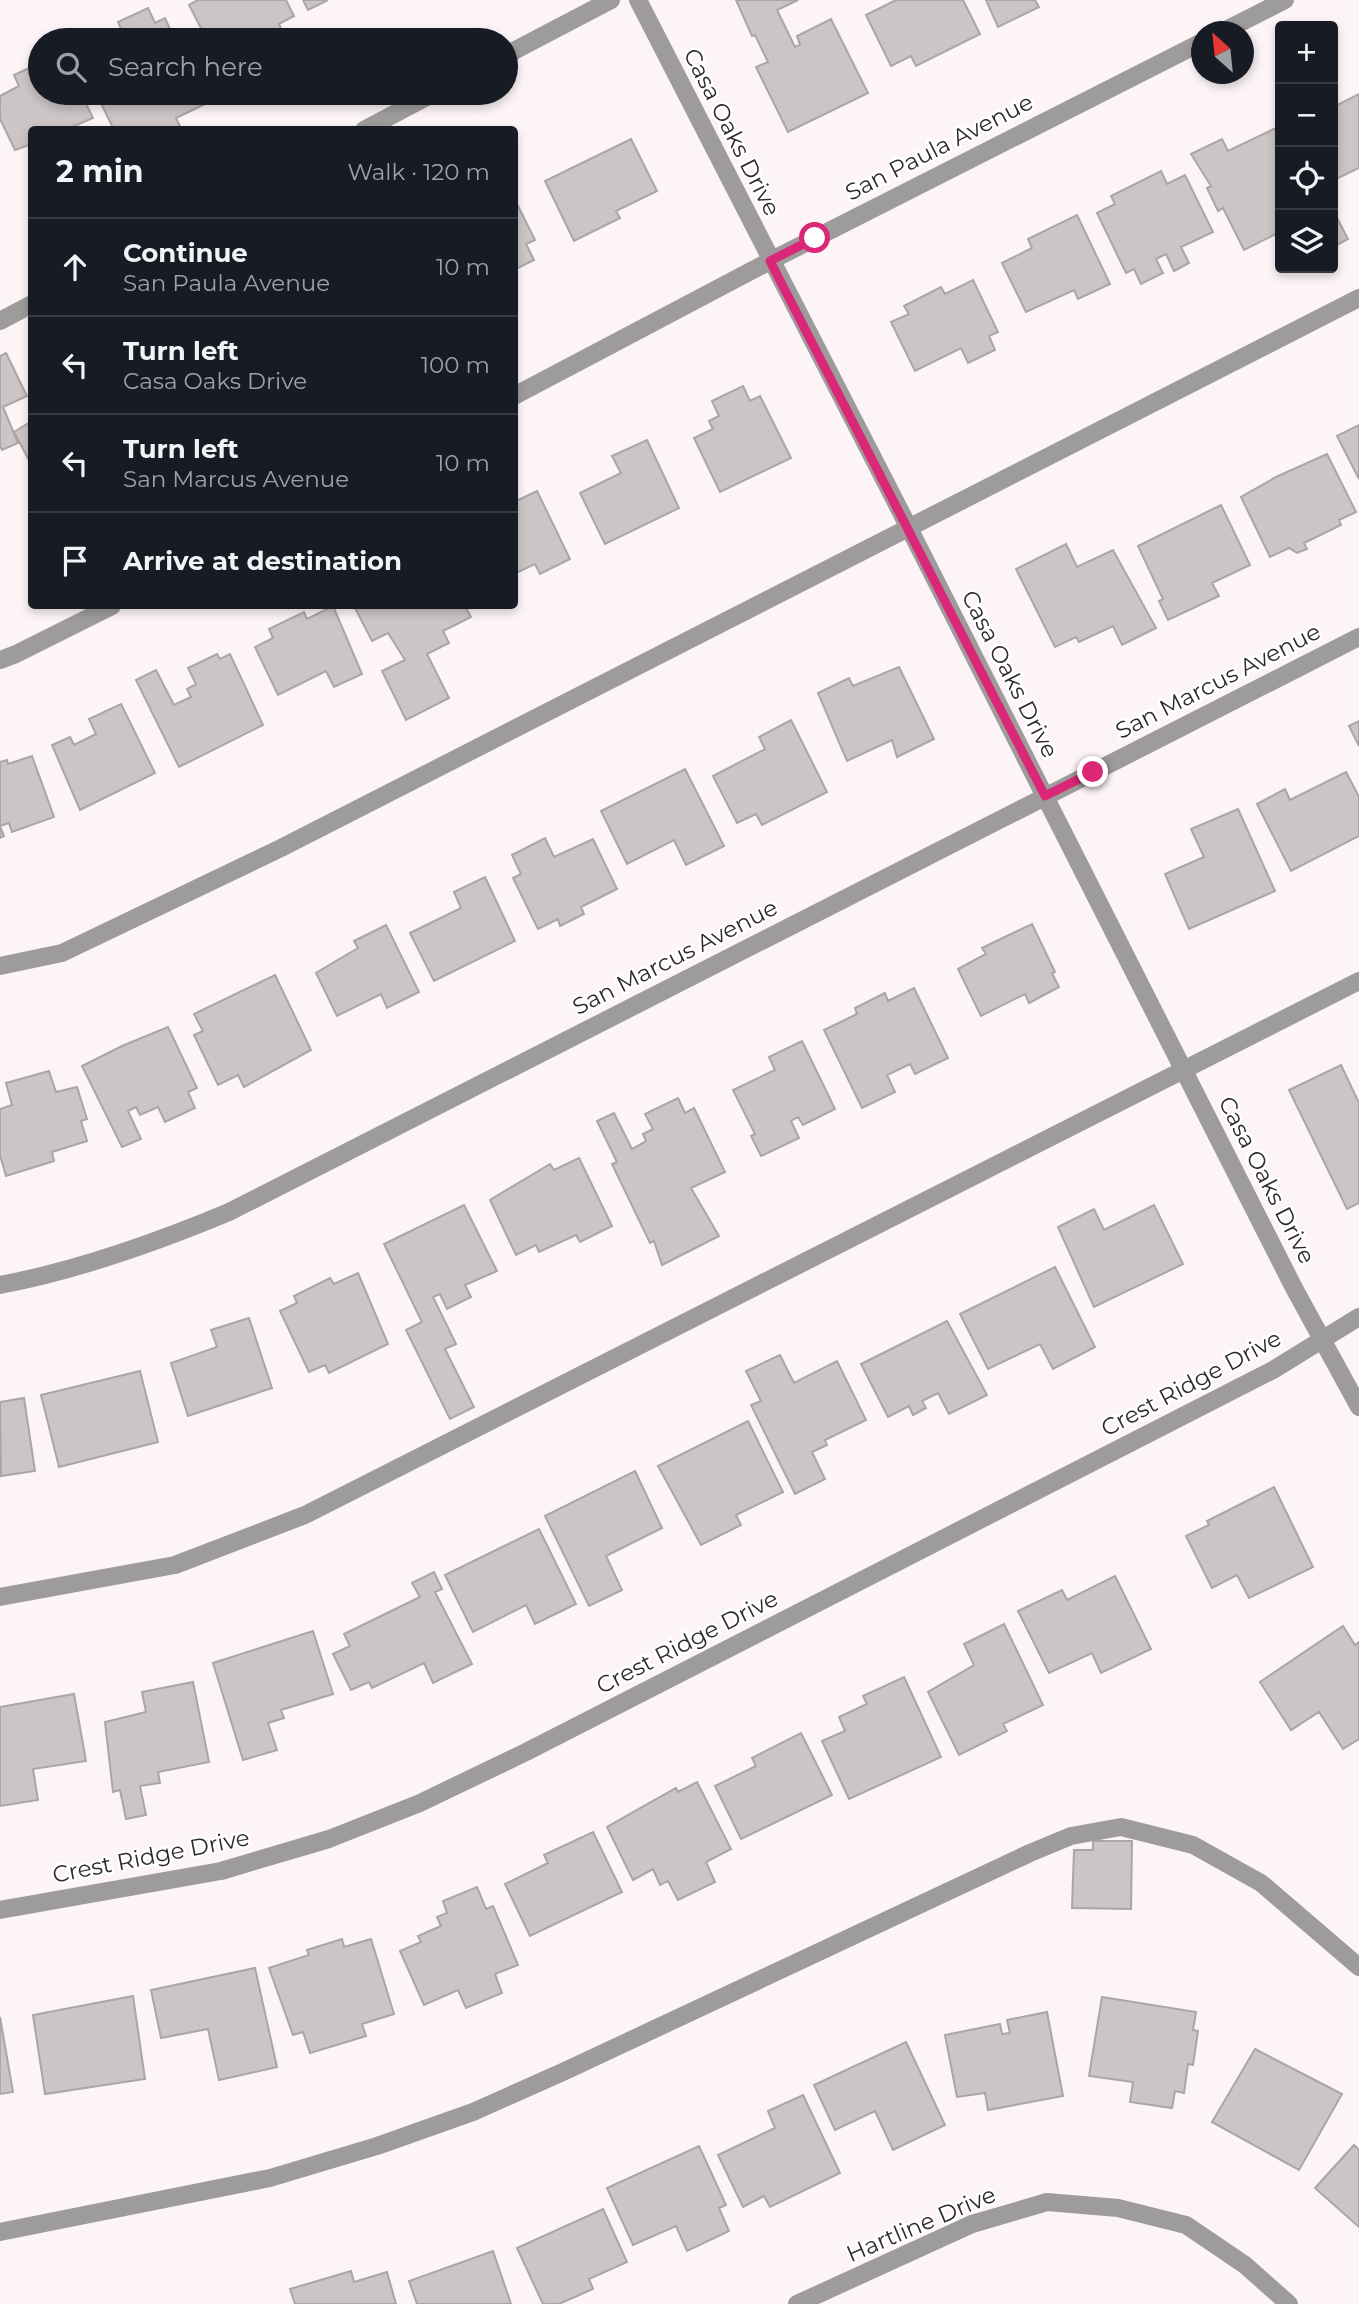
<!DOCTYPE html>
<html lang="en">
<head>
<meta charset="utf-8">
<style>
  :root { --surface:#171b24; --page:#20242c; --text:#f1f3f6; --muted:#9ea1a6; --line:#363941 }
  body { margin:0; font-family:Montserrat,sans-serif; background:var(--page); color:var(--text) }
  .controls { position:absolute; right:21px; top:21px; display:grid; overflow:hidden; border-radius:7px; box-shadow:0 4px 10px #0003 }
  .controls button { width:63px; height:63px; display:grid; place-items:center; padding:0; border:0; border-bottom:2px solid var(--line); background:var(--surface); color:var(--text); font:35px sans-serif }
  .compass { position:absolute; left:1191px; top:21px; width:63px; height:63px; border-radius:50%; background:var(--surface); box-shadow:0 4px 10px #0003; rotate:333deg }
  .stop { position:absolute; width:21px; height:21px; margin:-16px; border:5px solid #db2777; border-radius:50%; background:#fff }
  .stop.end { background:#db2777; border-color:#fff; box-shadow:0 2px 7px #0008 }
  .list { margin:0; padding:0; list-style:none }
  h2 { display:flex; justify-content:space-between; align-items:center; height:91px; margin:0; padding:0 28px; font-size:30px }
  h2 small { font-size:23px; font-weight:400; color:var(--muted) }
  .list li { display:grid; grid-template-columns:46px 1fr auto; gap:21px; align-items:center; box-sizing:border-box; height:98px; padding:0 28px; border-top:2px solid var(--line) }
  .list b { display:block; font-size:26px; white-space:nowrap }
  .list p { margin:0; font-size:23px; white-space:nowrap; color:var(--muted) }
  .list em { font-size:23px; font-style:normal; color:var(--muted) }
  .icon { flex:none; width:38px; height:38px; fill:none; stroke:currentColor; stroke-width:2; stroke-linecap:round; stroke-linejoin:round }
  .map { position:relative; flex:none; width:1359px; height:2304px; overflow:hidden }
  .search { position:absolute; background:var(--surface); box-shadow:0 4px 10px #0003; left:28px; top:28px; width:490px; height:77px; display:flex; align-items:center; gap:18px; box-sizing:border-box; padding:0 24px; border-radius:38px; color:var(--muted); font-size:26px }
  .panel { position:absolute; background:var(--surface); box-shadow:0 4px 10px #0003; left:28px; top:126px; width:490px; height:483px; border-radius:7px }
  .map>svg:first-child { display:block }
  .building { fill:#ccc5c6; stroke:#aca5a6; stroke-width:2 }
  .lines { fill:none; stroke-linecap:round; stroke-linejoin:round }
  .service { stroke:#9e9b9c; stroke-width:18 }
  .minor { stroke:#9e9b9c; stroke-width:18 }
  .route { stroke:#db2777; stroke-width:9 }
  .labels { text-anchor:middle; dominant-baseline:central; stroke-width:5; stroke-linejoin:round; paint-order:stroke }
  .street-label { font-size:23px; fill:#2d2a2a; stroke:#fff }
</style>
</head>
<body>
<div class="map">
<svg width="1359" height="2304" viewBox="0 0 1359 2304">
  <rect width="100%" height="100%" fill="#fcf4f6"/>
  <!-- building -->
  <path class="building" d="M198,0H286L294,16L279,24L285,37L279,40H207L189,5Z
    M303,0H328L308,10Z
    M736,0H798L777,10L795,47L800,45L797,36L831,19L868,93L788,132L756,67L768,62L755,35L752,36Z
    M896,0H963L980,34L916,66L911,56L891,66L866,15Z
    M986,0H1035L1039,7L998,27Z
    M148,8L155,23L165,18L175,40H120L125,38L118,22Z
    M40,63V93H81L93,118L65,130H32V144L15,150L0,119V96L19,86L14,75Z
    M96,93H199L205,104L176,118L182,130H114Z
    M1359,94V168L1334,180L1333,107Z
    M1280,126V232L1244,250L1223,208L1218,211L1207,188L1211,186L1191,154L1222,139L1228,151Z
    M631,139L657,191L616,211L620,218L574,241L545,181Z
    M1161,171L1167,184L1185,175L1213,232L1181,247L1189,263L1174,271L1166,254L1156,259L1163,273L1141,284L1134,269L1126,273L1097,213L1115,204L1111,196Z
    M514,198L535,240L526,244L534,260L514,270Z
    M1333,210L1348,239L1333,247Z
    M1077,215L1110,284L1078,299L1074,290L1026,312L1002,263L1032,248L1028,239Z
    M973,280L998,332L989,336L995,350L968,363L961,348L915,371L891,322L909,314L904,306L941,287L945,294Z
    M6,353L27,396L3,407L18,443L2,450L0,446V356Z
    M743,386L750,401L760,396L791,458L720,492L694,438L713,429L709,421L719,416L712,401Z
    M32,421V466L14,432Z
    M1359,425V479L1337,436Z
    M647,440L679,508L605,544L580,493L621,473L612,456Z
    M1327,454L1356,512L1339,520L1341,525L1304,543L1307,549L1297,553L1289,548L1270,557L1241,497L1276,477Z
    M537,491L570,559L540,574L535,564L514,574V502Z
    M1221,505L1250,565L1212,583L1219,596L1168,620L1159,601L1163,599L1138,546Z
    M1066,544L1077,567L1113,550L1156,628L1122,645L1113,626L1079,642L1076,637L1055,647L1016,569Z
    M333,606L362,674L334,687L326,671L278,695L255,647L273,638L269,629L304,612L307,619Z
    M354,606H465L471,617L443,631L449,643L427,654L449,698L406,720L382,671L405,660L388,633L372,641Z
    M217,654L220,659L230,654L263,725L179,767L136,680L156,670L174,705L191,697L187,689L196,684L188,668Z
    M899,667L934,739L897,757L892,740L847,761L818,693L849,678L853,686Z
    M121,704L155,773L80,810L52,745L70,737L74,745L96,734L89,719Z
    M791,720L827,792L762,825L756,814L737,823L713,776L765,749L759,737Z
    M1359,721V746L1349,726Z
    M32,756L54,817L12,832L9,823L0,826L4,836L0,838V762L7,760L8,764Z
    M685,769L724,846L686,865L674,840L627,864L601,811Z
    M1346,772L1359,797V836L1291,871L1257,804L1285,789L1290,800Z
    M1238,809L1275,891L1189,929L1165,874L1204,857L1191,829Z
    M545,838L554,857L593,839L617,889L581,907L584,914L560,926L558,919L538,929L513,878L521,874L512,855Z
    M485,877L515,941L434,981L410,933L461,908L454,892Z
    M1032,924L1055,972L1052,973L1059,987L1029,1003L1025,994L981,1016L958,969L986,954L982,948Z
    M386,925L419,992L387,1008L381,994L337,1016L316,973L358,948L354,941Z
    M275,975L311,1050L244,1087L238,1075L218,1085L194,1035L203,1031L194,1014Z
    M914,988L948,1058L915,1074L910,1064L887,1075L895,1092L862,1108L824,1030L857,1014L855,1008L885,993L888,1001Z
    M168,1027L197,1088L188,1092L195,1108L165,1122L158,1107L140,1115L136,1107L128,1111L141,1139L122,1147L82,1066L122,1046Z
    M802,1041L835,1109L803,1125L798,1117L791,1121L799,1138L761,1156L751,1136L755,1134L733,1090L775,1070L769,1057Z
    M1341,1065L1359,1103V1203L1347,1209L1289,1090Z
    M49,1071L56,1092L77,1087L87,1119L81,1121L87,1141L52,1152L54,1161L6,1176L0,1155V1109L12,1105L6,1083Z
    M678,1098L685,1113L694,1108L725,1172L691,1188L719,1236L662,1265L654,1241L650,1243L612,1164L617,1162L597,1121L614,1113L632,1149L646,1141L643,1134L653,1129L645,1114Z
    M579,1158L612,1226L580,1242L576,1235L539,1252L536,1245L516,1255L490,1200L550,1164L554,1170Z
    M464,1205L497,1271L465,1285L471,1297L447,1309L440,1294L433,1297L456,1344L445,1349L474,1407L450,1419L406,1330L422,1322L384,1244Z
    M1154,1205L1183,1264L1094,1307L1058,1227L1094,1209L1104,1230Z
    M1055,1267L1095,1347L1053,1369L1040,1344L988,1369L960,1314Z
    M358,1273L388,1344L329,1373L325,1365L309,1372L280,1311L297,1303L294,1296L330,1278L334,1284Z
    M249,1318L272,1388L188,1416L171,1363L217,1347L211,1330Z
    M947,1321L987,1395L949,1414L938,1393L922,1401L926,1408L913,1415L909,1406L888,1417L861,1364Z
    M780,1355L794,1383L837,1361L866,1420L825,1440L827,1445L812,1452L825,1479L795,1494L751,1405L761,1401L746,1371Z
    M140,1371L158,1442L59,1467L41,1395Z
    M24,1398L35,1471L1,1476L0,1402Z
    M748,1421L783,1492L736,1515L741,1525L701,1545L658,1466Z
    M635,1471L662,1528L606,1556L622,1590L589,1606L545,1516Z
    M1274,1487L1313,1567L1249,1598L1237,1575L1212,1588L1186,1536L1209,1525L1207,1521Z
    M539,1529L576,1604L535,1624L526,1605L473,1632L445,1575Z
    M434,1572L442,1589L435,1592L472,1664L433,1683L424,1663L372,1688L369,1682L351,1690L333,1654L350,1646L344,1634L420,1597L412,1583Z
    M1115,1576L1151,1649L1101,1673L1092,1653L1049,1673L1018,1611L1062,1590L1067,1600Z
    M1004,1624L1043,1705L1003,1724L1007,1731L959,1755L928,1692L974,1665L964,1644Z
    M1343,1626L1355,1645L1359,1642V1739L1343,1749L1319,1712L1291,1730L1260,1682Z
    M313,1631L333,1694L281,1710L284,1718L268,1723L277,1750L243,1760L213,1663Z
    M904,1677L941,1757L849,1799L822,1741L845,1731L839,1717L867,1704L863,1696Z
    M193,1682L209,1762L158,1772L160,1783L140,1786L146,1815L126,1819L120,1790L113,1792L105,1722L146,1712L142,1692Z
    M74,1694L86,1761L33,1769L38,1800L0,1806V1707Z
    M801,1733L832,1795L741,1839L715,1786L756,1766L752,1758Z
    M697,1782L731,1849L706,1862L715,1882L678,1900L668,1881L660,1885L653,1869L633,1880L607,1827L676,1788L678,1792Z
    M593,1832L622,1892L530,1936L505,1884L548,1863L544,1855Z
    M1093,1841H1132L1131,1909L1072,1908L1074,1850H1093Z
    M477,1887L486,1909L493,1906L518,1965L495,1974L502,1993L466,2008L458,1990L424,2005L400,1951L421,1942L418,1936L441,1926L437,1917L447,1913L443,1901Z
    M342,1939L344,1947L371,1939L394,2014L362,2024L366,2036L310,2053L303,2032L293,2035L269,1968L309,1955L307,1950Z
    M255,1968L277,2067L219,2080L208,2029L161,2038L151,1990Z
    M133,1996L145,2079L45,2094L33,2015Z
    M1102,1997L1196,2012L1193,2030L1198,2031L1193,2065L1188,2064L1184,2093L1175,2091L1172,2108L1130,2102L1133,2082L1089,2076Z
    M1047,2012L1063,2096L988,2110L985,2093L957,2097L945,2035L1000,2024L1002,2034L1010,2033L1007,2020Z
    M0,2017L13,2092L0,2094Z
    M906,2042L945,2125L893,2150L875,2111L835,2130L814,2085Z
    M1255,2049L1342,2094L1299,2170L1212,2122Z
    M803,2095L840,2173L770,2207L764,2196L743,2207L718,2155L775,2128L768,2111Z
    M1354,2145L1359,2150V2227L1315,2188Z
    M699,2146L726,2205L719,2208L729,2231L687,2251L676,2226L633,2245L607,2188Z
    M603,2209L627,2262L589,2279L593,2289L559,2304H543L517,2248Z
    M493,2251L511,2304H417L409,2281Z
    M351,2271L354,2282L387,2272L396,2304H295L290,2289Z"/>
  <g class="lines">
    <!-- service -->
    <path class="service" d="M506,55L611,0
      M364,130L434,93
      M0,321L32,304
      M0,966L62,953L281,848L1359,298
      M0,1597L175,1565L305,1515L1359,981
      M0,2232L270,2178L377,2146L473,2112L565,2071L1030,1853L1071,1836L1121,1827L1193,1845L1261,1883L1359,1967"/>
    <!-- minor -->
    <path class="minor" d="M638,0L909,528L1294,1288L1359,1407
      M1222,32L1285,0
      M514,396L770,261L1202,42
      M0,660L16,654L112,606
      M0,1285C79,1270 155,1243 229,1212L1359,637
      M0,1910L221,1871L329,1839L420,1803L526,1752L1273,1370L1359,1317
      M797,2304L972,2224L1047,2202L1118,2208L1186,2225L1245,2265L1289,2304"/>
  </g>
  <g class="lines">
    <!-- route -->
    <path class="route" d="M815,238L770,261L1045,796L1093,772"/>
  </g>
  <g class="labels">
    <!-- street labels -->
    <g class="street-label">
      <text transform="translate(732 132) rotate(63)">Casa Oaks Drive</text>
      <text transform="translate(939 147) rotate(-27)">San Paula Avenue</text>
      <text transform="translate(1010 674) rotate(63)">Casa Oaks Drive</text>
      <text transform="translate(1218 681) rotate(-27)">San Marcus Avenue</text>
      <text transform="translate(675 957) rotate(-27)">San Marcus Avenue</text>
      <text transform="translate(1267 1180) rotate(63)">Casa Oaks Drive</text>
      <text transform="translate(1191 1383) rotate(-28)">Crest Ridge Drive</text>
      <text transform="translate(687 1642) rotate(-27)">Crest Ridge Drive</text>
      <text transform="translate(151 1856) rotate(-11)">Crest Ridge Drive</text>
      <text transform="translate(921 2224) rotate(-23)">Hartline Drive</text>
    </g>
  </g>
</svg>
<div class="controls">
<button>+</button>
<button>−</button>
<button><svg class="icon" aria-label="locate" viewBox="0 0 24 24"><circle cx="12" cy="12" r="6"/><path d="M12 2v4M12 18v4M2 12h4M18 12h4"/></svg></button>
<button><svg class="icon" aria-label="layers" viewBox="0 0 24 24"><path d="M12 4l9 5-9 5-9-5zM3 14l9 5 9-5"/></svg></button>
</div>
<svg class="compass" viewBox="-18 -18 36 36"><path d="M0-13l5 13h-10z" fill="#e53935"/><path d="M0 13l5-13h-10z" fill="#9ea1a6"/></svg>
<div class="stop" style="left:815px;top:238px"></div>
<div class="stop end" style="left:1093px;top:772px"></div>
<div class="search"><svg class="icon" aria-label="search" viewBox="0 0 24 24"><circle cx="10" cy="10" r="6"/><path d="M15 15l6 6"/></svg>Search here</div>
<section class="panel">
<h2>2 min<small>Walk · 120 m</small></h2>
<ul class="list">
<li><svg class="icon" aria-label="ahead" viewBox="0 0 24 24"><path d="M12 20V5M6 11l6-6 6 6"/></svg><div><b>Continue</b><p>San Paula Avenue</p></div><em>10 m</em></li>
<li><svg class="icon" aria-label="left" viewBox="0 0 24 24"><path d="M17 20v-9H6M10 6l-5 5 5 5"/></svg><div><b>Turn left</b><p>Casa Oaks Drive</p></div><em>100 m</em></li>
<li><svg class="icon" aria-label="left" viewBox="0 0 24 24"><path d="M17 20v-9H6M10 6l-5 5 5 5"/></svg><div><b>Turn left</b><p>San Marcus Avenue</p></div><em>10 m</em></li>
<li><svg class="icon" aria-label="arrive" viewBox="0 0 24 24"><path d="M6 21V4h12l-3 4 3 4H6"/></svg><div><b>Arrive at destination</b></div></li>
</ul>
</section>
</div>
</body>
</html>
